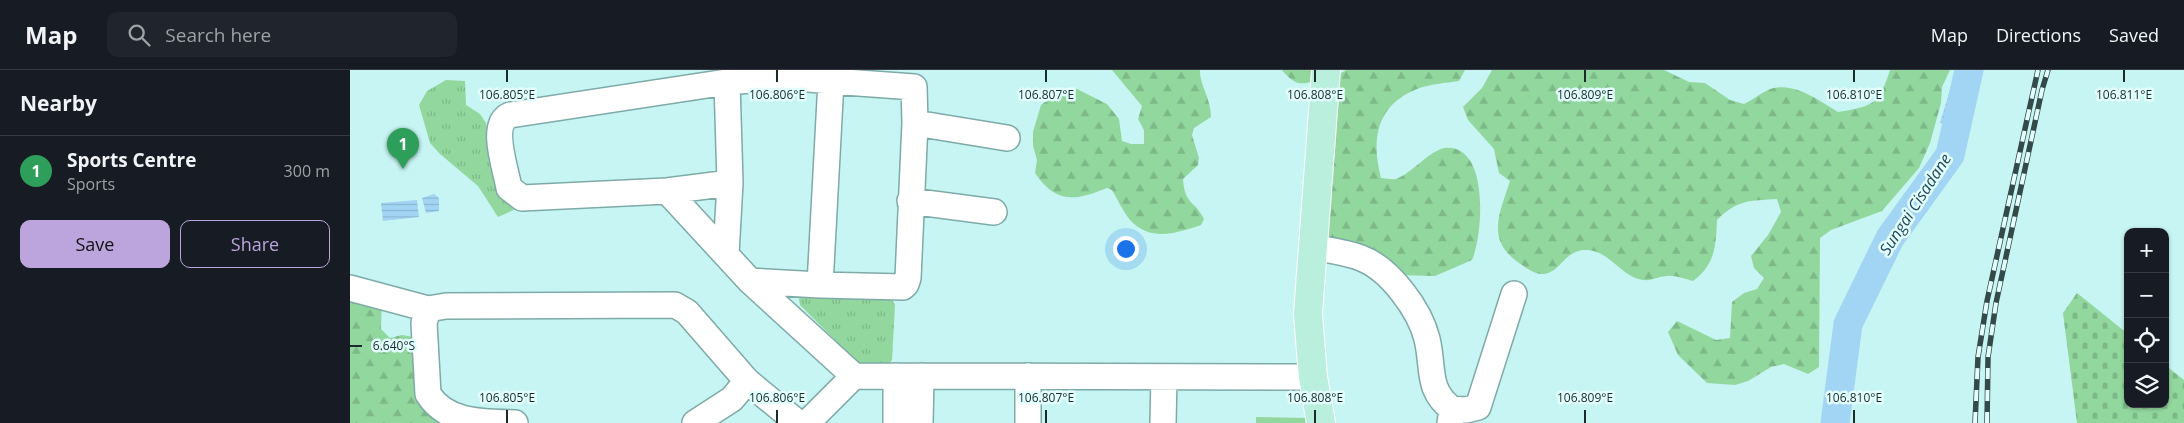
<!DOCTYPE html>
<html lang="en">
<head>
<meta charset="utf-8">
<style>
  :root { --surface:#171b24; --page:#20242c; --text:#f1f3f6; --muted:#9ea1a6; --line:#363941; --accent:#bba5dc }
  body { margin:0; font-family:"Open Sans",sans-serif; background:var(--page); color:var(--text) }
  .controls { position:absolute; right:15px; bottom:15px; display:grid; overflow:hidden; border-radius:10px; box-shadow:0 1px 4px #0004 }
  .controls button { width:45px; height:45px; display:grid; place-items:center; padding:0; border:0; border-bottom:1px solid var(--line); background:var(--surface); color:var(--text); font:25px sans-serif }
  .you { position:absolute; left:775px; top:178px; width:18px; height:18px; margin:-12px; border:4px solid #fff; border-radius:50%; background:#1a73e8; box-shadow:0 0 0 8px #1a73e833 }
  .badge { display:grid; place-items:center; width:32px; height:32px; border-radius:50%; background:var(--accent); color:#fff; font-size:16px; font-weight:700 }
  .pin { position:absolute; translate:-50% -41px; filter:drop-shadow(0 1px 2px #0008) }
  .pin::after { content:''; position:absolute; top:26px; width:18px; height:15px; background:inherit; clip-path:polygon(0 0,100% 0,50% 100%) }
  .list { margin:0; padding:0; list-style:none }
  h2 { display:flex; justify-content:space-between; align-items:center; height:65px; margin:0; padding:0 20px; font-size:21px }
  h2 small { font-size:16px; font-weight:400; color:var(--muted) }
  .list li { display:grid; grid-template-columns:32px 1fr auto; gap:15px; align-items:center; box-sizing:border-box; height:70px; padding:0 20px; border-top:1px solid var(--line) }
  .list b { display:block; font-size:19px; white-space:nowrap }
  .list p { margin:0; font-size:16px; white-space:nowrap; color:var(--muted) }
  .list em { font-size:16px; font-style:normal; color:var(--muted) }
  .actions { display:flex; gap:10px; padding:15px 20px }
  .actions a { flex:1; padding:11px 0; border:1px solid var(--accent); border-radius:10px; text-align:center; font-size:18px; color:var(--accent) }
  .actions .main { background:var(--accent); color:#111 }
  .icon { flex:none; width:28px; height:28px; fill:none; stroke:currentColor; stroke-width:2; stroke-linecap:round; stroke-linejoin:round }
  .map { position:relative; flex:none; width:1834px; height:353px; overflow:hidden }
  header { display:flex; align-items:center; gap:30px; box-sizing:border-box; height:70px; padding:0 25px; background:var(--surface); border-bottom:1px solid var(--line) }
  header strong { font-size:24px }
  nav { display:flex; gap:28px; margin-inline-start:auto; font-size:18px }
  .search { width:350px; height:45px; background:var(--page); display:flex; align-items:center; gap:12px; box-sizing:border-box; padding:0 18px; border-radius:10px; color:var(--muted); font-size:19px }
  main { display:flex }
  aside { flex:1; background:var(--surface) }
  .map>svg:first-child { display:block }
  .grass { fill:url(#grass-tufts) }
  .forest { fill:url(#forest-firs) }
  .cemetery { fill:url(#cemetery-stones) }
  .water { fill:url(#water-rules) }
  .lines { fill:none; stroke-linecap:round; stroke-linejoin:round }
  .river { stroke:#a2d5f4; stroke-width:29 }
  .minor-casing { stroke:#7eaaa8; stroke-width:28 }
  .major-casing { stroke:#fff; stroke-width:30 }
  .minor { stroke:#fff; stroke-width:25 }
  .major { stroke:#bbefdd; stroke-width:28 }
  .rail-casing { stroke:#344a49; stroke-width:5.5 }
  .rail { stroke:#e3fffd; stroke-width:4; stroke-dasharray:11; stroke-linecap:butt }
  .ticks { fill:none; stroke:#192b2a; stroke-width:2 }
  .labels { text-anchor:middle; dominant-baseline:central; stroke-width:5; stroke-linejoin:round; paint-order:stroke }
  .water-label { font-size:16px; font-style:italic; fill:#21485d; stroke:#e3fffd }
  .ticks-label { font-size:12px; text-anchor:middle; fill:#192b2a; stroke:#e3fffd; stroke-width:5; stroke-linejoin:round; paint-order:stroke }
</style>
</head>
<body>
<header>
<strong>Map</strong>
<div class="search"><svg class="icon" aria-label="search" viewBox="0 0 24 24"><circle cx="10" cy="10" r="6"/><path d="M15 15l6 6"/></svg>Search here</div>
<nav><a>Map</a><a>Directions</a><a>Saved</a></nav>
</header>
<main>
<aside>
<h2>Nearby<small></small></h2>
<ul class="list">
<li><span class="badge" style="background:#2e9e5b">1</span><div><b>Sports Centre</b><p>Sports</p></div><em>300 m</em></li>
</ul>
<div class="actions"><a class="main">Save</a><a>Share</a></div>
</aside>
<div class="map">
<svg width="1834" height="353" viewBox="0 0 1834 353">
  <defs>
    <pattern id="grass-tufts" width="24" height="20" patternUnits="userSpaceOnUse" patternTransform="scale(1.25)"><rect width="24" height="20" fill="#92d79e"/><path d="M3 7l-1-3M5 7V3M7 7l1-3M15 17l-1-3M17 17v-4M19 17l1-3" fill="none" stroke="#7db988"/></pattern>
    <pattern id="forest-firs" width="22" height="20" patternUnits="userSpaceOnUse" patternTransform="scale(1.25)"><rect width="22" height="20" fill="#92d79e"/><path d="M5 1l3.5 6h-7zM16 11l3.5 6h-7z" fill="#7db988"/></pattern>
    <pattern id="cemetery-stones" width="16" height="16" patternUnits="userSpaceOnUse" patternTransform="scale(1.25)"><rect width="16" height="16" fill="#92d79e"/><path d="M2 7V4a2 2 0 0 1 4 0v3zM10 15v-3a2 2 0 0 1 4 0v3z" fill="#7db988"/></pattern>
    <pattern id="water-rules" width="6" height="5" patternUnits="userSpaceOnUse" patternTransform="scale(1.25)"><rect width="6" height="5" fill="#a2d5f4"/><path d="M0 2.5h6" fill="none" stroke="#8bb7d1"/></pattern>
  </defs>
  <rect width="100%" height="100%" fill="#c7f5f3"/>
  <!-- grass -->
  <path class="grass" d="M96,10L115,11L116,35L130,44L136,53C141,82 139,122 166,139L148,147L128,116L90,84L80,73L69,35L77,21Z
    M451,226L542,230L545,235L542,290L539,294L508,293L450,235L449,229Z
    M906,347L959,348L960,353H906Z"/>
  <!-- forest -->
  <path class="forest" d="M762,0H850C849,14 861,28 861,47L844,58L842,65L849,88L848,95L833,109C835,136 844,129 854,149L851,155C827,163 801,172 781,151C773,142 768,130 762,120L757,118C725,131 706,134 685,103L687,90L683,76V62L691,35L710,21L727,19L757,34L769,49L772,71L781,74H794V60L788,49L792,36Z
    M932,0H978L972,9C952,15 946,17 932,0Z
    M996,0H1115L1109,11C1095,13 1080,14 1067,19C1026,35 1021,70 1031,108C1035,108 1042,110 1046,109C1061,104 1080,80 1095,78C1140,74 1133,165 1122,190L1085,206L1046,205L985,179L979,165L969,103L987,6Z
    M1142,0H1314L1339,12L1355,13L1380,30L1394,34C1402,30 1410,24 1418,20C1442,10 1468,30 1488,42C1523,36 1529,35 1540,0H1600L1592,17L1591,33L1580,73L1569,98L1532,141L1481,160L1470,168L1469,297L1458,304L1434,294L1421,297L1398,311L1385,315L1357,313L1328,285L1318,262L1327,251L1366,270L1380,268L1382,232L1394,223L1407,219L1414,208L1404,198L1401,186L1418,165L1431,142L1427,129C1399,131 1388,129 1367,150C1366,176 1365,195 1343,211C1335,209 1325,205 1317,206C1310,206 1301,211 1294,210C1272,208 1261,182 1238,180C1215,178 1211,203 1193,204C1184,204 1175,197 1169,193C1135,169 1150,143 1160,111L1149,103L1144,79L1118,50L1113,37L1132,18Z
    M0,217L32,223L31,259L40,268L52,265L64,267L95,353H0Z"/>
  <!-- cemetery -->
  <path class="cemetery" d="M1727,223L1778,264V334H1815V295L1834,310V353H1727L1713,243Z"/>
  <!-- water -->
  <path class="water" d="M1606,0H1632L1618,56L1590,53Z
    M84,124L89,128V141L76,143L72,128Z
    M67,130L69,147L33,151L31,133Z"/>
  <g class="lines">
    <!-- river -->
    <path class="river" d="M1485,353L1498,254L1540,168L1600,85L1619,0"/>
    <!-- minor casing -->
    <g class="minor-casing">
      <path id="minor" d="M481,11L564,17L565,53L558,208L556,214L553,217L470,215Z
        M377,12L160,45C139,54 156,99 159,118L172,128L317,121L380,113
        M565,53L657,68
        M317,121L400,211L470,215
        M560,131L644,142
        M962,177C978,180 996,182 1011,188C1040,199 1070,240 1077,269C1084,297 1076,320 1102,339L1100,353
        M376,184L380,113L377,12L437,7L481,11
        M400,211L504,306L963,307
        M0,218L78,239L96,236L325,235L337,242L397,311L448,353
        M78,239L74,253L78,324C96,353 132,352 165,353
        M1102,339L1116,340L1128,337L1164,224
        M345,353L382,329L397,311
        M457,353L504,306
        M546,353V306
        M570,353L571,306
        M678,353V306
        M813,353L814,307"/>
    </g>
    <!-- major casing -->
    <g class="major-casing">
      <path id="major" d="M971,353L963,307L958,244L976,0"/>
    </g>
    <!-- minor -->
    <use href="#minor" class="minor"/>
    <!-- major -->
    <use href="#major" class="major"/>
    <!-- rail casing -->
    <g class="rail-casing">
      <path id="rail" d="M1625,353L1628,287L1637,231L1688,0
        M1637,353L1638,287L1646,233L1692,20L1698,0"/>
    </g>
    <!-- rail -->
    <use href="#rail" class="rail"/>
  </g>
  <!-- ticks -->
  <path class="ticks" d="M157,0V12M427,0V12M696,0V12M965,0V12M1235,0V12M1504,0V12M1774,0V12M0,276H12M157,340V353M427,340V353M696,340V353M965,340V353M1235,340V353M1504,340V353"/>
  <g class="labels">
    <!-- water labels -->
    <g class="water-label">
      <text transform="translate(1565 134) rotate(-57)">Sungai Cisadane</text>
    </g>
  </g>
  <g class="ticks-label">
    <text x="157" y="29">106.805°E</text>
    <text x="427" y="29">106.806°E</text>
    <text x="696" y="29">106.807°E</text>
    <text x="965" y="29">106.808°E</text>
    <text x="1235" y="29">106.809°E</text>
    <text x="1504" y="29">106.810°E</text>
    <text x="1774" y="29">106.811°E</text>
    <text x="44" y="280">6.640°S</text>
    <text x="157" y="332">106.805°E</text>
    <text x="427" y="332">106.806°E</text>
    <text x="696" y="332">106.807°E</text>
    <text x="965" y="332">106.808°E</text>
    <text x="1235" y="332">106.809°E</text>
    <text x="1504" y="332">106.810°E</text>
  </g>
</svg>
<div class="controls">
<button>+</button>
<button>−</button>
<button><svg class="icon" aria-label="locate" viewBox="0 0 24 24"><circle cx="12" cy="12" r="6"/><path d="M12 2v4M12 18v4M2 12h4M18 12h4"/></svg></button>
<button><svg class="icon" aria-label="layers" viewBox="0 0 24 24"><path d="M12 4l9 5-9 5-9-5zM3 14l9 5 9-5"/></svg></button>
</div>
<div class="you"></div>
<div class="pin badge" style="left:53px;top:99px;background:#2e9e5b">1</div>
</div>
</main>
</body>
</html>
